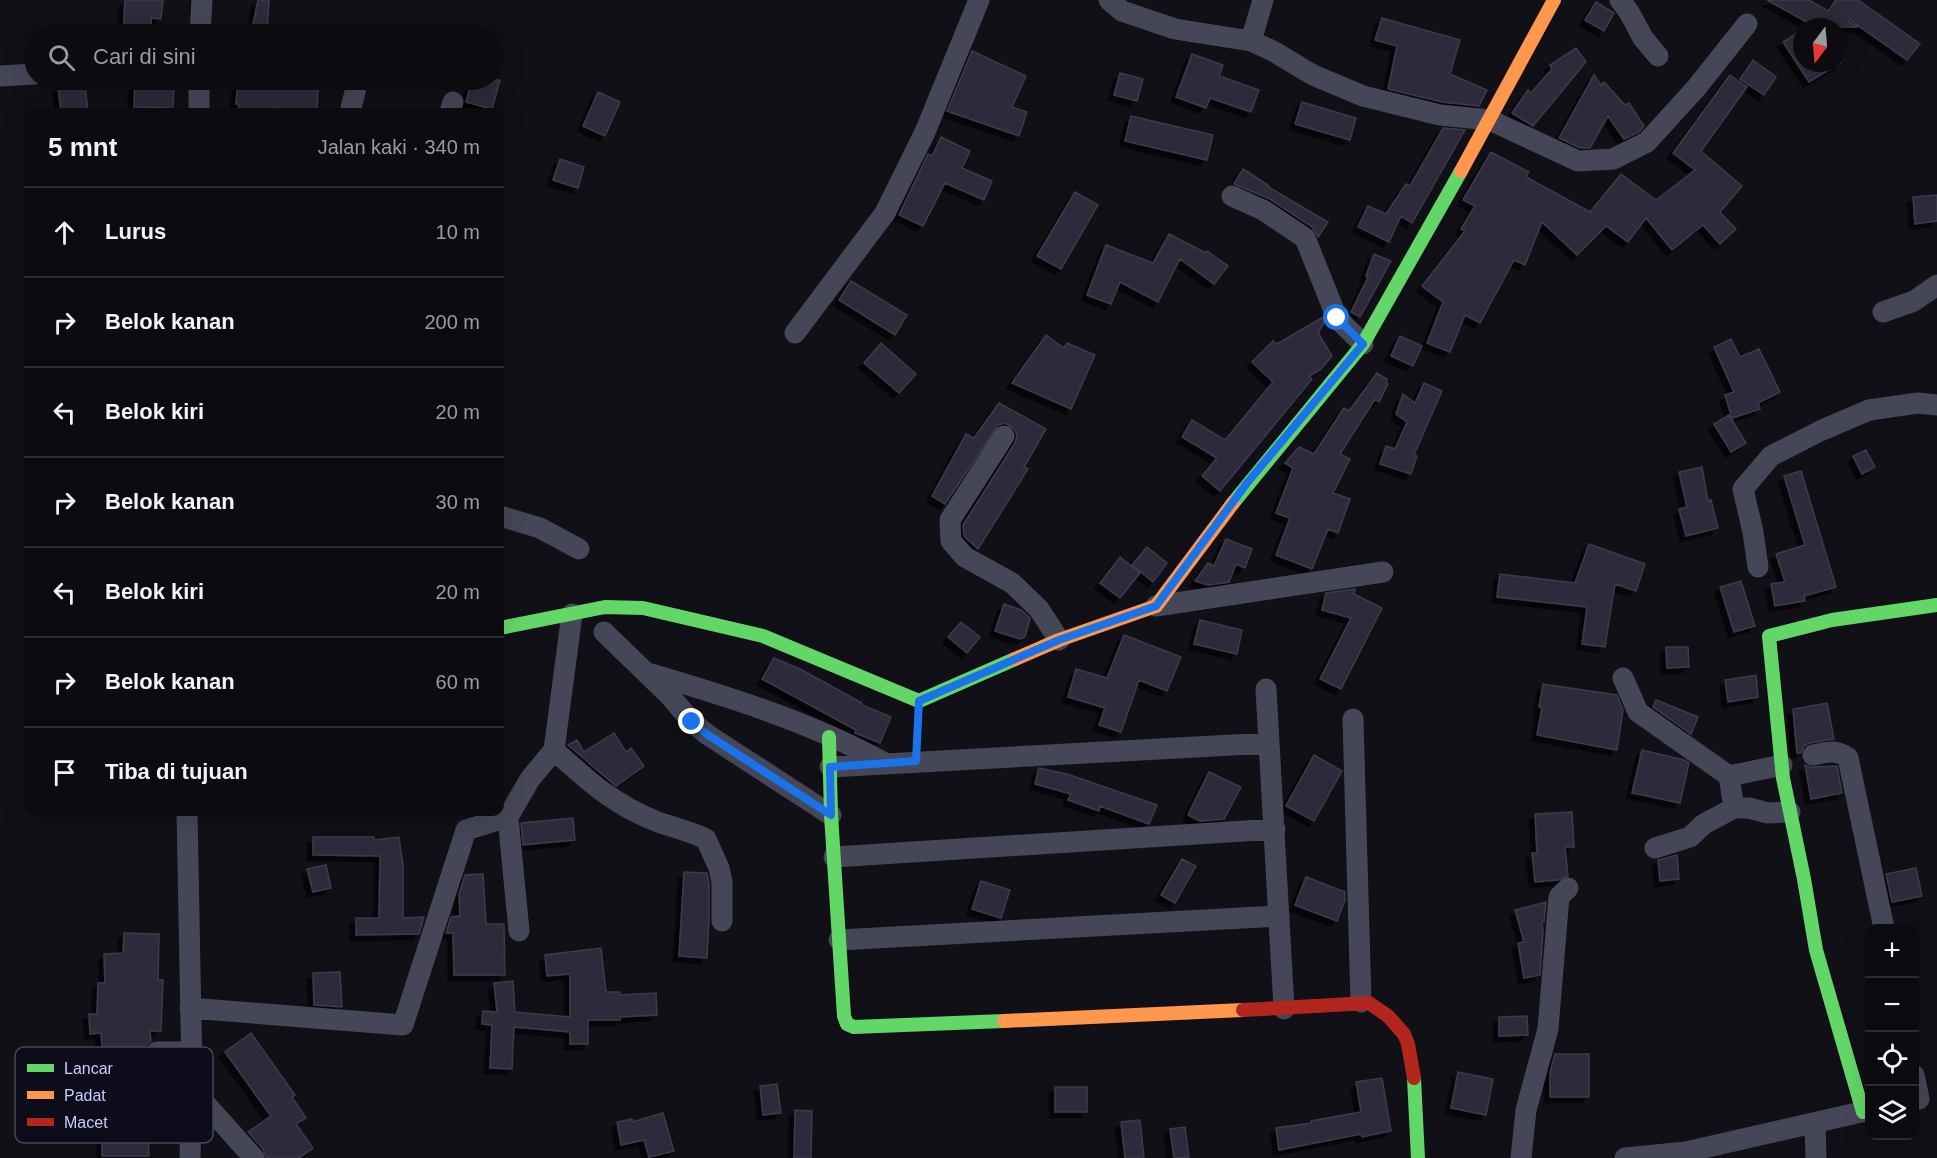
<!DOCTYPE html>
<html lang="id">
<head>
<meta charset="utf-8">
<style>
  :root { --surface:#0c0c10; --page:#151519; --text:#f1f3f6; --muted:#9a9b9f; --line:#2c2c30 }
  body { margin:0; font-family:Arial,sans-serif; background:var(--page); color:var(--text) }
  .controls { position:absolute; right:18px; bottom:18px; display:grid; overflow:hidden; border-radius:12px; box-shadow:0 6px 24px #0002 }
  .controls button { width:54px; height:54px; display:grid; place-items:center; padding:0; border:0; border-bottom:2px solid var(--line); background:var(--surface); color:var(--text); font:30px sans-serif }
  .compass { position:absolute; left:1793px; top:18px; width:54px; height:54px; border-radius:50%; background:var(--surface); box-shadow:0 6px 24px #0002; rotate:196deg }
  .stop { position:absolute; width:18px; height:18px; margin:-14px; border:4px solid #1a73e8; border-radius:50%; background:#fff }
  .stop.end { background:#1a73e8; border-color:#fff; box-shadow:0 2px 6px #0008 }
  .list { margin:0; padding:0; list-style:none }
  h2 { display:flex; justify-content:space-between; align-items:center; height:78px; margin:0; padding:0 24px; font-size:26px }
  h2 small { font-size:20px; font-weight:400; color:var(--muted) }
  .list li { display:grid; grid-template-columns:39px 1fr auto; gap:18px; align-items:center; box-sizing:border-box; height:90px; padding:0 24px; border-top:2px solid var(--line) }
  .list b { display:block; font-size:22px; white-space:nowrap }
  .list em { font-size:20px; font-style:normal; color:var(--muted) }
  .icon { flex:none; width:33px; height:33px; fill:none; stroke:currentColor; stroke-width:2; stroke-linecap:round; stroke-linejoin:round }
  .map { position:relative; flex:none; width:1937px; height:1158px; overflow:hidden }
  .search { position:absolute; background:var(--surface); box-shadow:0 6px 24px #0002; left:24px; top:24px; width:480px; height:66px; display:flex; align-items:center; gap:15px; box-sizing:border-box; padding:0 21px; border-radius:33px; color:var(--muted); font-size:22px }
  .panel { position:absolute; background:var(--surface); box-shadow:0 6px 24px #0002; left:24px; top:108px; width:480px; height:708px; border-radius:12px }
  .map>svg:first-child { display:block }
  .building { fill:#2d2c3a; stroke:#3b3a4b; stroke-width:1.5; filter:url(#shadow) }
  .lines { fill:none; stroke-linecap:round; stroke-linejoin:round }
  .path { stroke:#46555d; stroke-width:4; stroke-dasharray:3 4.5; stroke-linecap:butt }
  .street { stroke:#454657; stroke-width:21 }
  .fast { stroke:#63d668; stroke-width:14 }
  .slow { stroke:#ff974d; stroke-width:14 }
  .jam { stroke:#b3261e; stroke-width:14 }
  .route { stroke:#1a73e8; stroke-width:8 }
  .key { fill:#0d0c1a; stroke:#46455e; stroke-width:1.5 }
  .key-label { font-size:16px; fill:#cacafb }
</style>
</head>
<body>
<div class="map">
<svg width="1937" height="1158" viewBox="0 0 1937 1158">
  <defs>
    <filter id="shadow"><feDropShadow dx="-5.5" dy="5.5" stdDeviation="0" flood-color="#0009"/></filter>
  </defs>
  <rect width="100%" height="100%" fill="#101016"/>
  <!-- building -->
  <path class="building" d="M125,0H163L161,19L151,18L152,34H123Z
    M258,0H269L267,34H251Z
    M1767,0H1809L1828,11L1836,0H1858L1920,44L1907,60L1850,20L1848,22L1858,27H1816Z
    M1596,2L1614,13L1604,31L1585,20Z
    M1382,18L1460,40L1450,74L1487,90L1479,106L1442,102L1388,89L1397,46L1375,40Z
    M1802,30V63H1840L1809,82L1783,42Z
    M1576,48L1586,62L1533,126L1512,113L1528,90L1531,93L1552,69L1550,65Z
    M972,51L1026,76L1012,107L1027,112L1019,136L947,111Z
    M1192,54L1223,65L1219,76L1259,90L1251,112L1210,98L1206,108L1176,97Z
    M1753,60L1776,77L1764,95L1740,79Z
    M1120,73L1143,79L1137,101L1114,95Z
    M1594,75L1601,85L1604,82L1625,105L1629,103L1644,126L1639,132L1624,139L1608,116L1590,148H1580L1559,138Z
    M1730,75L1747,87L1701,151L1742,186L1720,212L1736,229L1720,244L1703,225L1672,250L1646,218L1628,242L1606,226L1577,255L1542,222L1525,265L1514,260L1480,323L1465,315L1450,352L1427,343L1443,302L1422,286L1465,231L1461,229L1475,206L1463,200L1491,152L1529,172L1526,177L1590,212L1621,174L1656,200L1695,170L1673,153Z
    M135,80H174L173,108L134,107Z
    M238,80H277V87L318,90L317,111L273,108V112H238L239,105L236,104Z
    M472,80H500L492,109L466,102Z
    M85,84L88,112H61L58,87Z
    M598,92L620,102L605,136L583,126Z
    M1302,102L1356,118L1350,140L1295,124Z
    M1131,116L1213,135L1207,160L1125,141Z
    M1443,128L1465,130L1412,223L1401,216L1389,242L1358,227L1368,206L1386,214L1406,184L1410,186Z
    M941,137L970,151L962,168L992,181L984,200L945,183L923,226L899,215L928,154L932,156Z
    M560,159L584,167L578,188L553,180Z
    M1243,169L1268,185L1267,186L1328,222L1318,237L1312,227L1270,199L1234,184Z
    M1075,192L1098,205L1061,269L1037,256Z
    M1937,195V221L1915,224L1913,197Z
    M1169,234L1206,253L1207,251L1228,266L1214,284L1180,259L1158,302L1120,282L1111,304L1087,295L1106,245L1153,263Z
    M1374,254L1391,261L1360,317L1351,312L1368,277L1366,276Z
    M851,281L907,315L895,335L839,300Z
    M1323,317L1325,321L1318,333L1332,356L1320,370L1309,376L1312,379L1220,491L1202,476L1217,458L1182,437L1192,420L1225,440L1273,382L1252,362L1273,341L1277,344Z
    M1046,335L1064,348L1067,343L1095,355L1071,409L1012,383Z
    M1400,336L1422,346L1413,366L1391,356Z
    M1731,339L1740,357L1759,349L1780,392L1758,403L1760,409L1732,418L1725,395L1734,392L1714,347Z
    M881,343L916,374L899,393L864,363Z
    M1377,373L1387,379L1386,382L1388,384L1379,402L1375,399L1340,454L1350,459L1333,493L1350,499L1338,533L1328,529L1312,569L1276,555L1290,518L1276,513L1293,468L1285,463L1299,447L1314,454L1344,408L1349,411Z
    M1424,383L1442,391L1414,455L1417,456L1411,474L1380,464L1386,446L1395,449L1407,422L1396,414L1403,394L1415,403Z
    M999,403L1046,429L1024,467L1028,469L978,549L964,536L963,525L1015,443L1017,436L1015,430L1005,423L998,425L945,504L932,496L966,434L974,438Z
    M1729,415L1746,443L1731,452L1714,424Z
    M1866,450L1875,467L1862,474L1853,456Z
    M1702,467L1708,501L1711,500L1718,528L1686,536L1679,509L1687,507L1679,472Z
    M1801,471L1836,587L1804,596L1805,601L1775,606L1771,584L1785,582L1776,554L1805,545L1784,476Z
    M1226,539L1252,549L1245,568L1236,564L1229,582L1208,585L1195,581L1208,563L1214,566Z
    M1589,544L1645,564L1636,591L1615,584L1605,647L1582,644L1587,607L1497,597L1500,574L1575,583Z
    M1147,547L1167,563L1153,582L1132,565Z
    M1120,557L1140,573L1120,598L1100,583Z
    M1741,581L1755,626L1734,632L1720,587Z
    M1355,589L1354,594L1382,608L1341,689L1320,679L1351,618L1322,610L1326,593Z
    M1004,604L1021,610L1029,617L1030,619L1025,637L1020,639L995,631Z
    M1200,620L1242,630L1237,654L1194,644Z
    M961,622L980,637L967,653L948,637Z
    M1124,635L1181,657L1167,691L1139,680L1121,732L1099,725L1105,708L1068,697L1076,669L1107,678Z
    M1666,647H1688L1689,667L1667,668Z
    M774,658L802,670L862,703V705L891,717L880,743L855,733L856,730L762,679Z
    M1756,675L1758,697L1728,702L1725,680Z
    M1543,684L1617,695L1623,710L1617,750L1537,735L1542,708L1539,707Z
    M1656,700L1698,717L1691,734L1653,707Z
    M1827,703L1834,739L1810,743L1804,746L1801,753H1797L1793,709Z
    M614,733L626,752L631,748L644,766L616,786L568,745L577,740L584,752Z
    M1642,750L1684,760L1689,763L1680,803L1632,793Z
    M1314,755L1342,771L1314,821L1286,806Z
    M1805,765L1810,767L1837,766L1842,793L1811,799Z
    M1039,768L1067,774L1157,805L1149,824L1100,806L1099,811L1068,800L1071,794L1035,784Z
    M1209,772L1241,787L1224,819L1200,821L1188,815Z
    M1572,812L1574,847H1565L1568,876L1558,880L1535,882L1532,853H1537L1535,814Z
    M573,818L575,840L523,845L521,823Z
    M313,837H374V840L399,837L403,866V918L424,917L419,934L356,935V918H379L380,856L313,855Z
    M1677,855L1679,879L1660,881L1658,860Z
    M1182,859L1196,866L1175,903L1161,895Z
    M326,865L331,888L313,892L307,869Z
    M1916,868L1922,896L1892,902L1886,874Z
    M684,872L707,873L709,883V919L707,958L679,956Z
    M483,874L486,924H504L505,975H454L453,933H446L451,917L460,916L459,894L465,875Z
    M1306,877L1345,892V900L1337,921L1295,905Z
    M981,881L1010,890L1001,918L972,909Z
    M1546,902L1544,922H1542L1543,931L1540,975L1524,978L1518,943L1524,942L1515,910Z
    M124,933L159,934L158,980H163L161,1031H150L151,1041L146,1045L144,1053L146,1059L153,1064L154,1077L170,1078L166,1123L144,1121L146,1097L110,1094L112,1056H103L101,1033L90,1034L89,1014H97L98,983H105L104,954L123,953Z
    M601,948L606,992H620V995L656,993L657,1015L620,1017V1020H588V1044H570V1032L514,1027L512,1069L490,1068L492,1025L482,1024L483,1011L497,1012L494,983L513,981L515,1012L570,1017V974L547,976L545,955Z
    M340,972L342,1007L314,1005L313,973Z
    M1527,1016L1528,1035L1499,1036V1017Z
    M251,1033L295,1095L292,1097L306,1118L296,1124L313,1148L299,1158H266L263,1149L248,1132L271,1116L225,1052Z
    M1555,1054H1589V1097H1550V1072Z
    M1458,1072L1493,1079L1486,1115L1451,1108Z
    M1382,1078L1391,1131L1362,1137L1361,1134L1279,1150L1276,1128L1311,1123V1121L1361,1112L1356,1082Z
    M777,1084L781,1113L763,1115L760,1086Z
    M1055,1087H1087V1112H1055Z
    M795,1110L812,1111L811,1158H794Z
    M663,1113L674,1151L649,1157L644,1140L621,1145L617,1122L632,1119V1122Z
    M1140,1120L1144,1158H1125L1121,1122Z
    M102,1126H148L149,1156H102Z
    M1185,1127L1189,1157L1174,1158L1170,1129Z"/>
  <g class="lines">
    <!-- path -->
    <path class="path" d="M917,745L918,722"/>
    <!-- street -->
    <path class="street" d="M1109,0L1122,11L1175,29L1251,41L1273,51L1313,75L1363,96L1440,115L1490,120L1578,161L1613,159L1647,142L1697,87L1747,24
      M1620,0L1629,12L1643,38L1658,56
      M200,34L202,0
      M1251,41L1263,0
      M0,76L34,74
      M199,112V80
      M350,112L358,80
      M450,112L453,102
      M1232,196L1263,210L1305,238L1337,318L1363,344
      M1883,312L1914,301L1937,285
      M795,333L885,213L925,132L979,0
      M1004,436L950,520L951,541L965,557L1012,583L1039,609L1059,640
      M500,516L540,528L579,549
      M1758,567L1753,532L1743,489L1771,456L1820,431L1869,410L1918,403L1937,405
      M1156,606L1383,572
      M604,632L669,695L692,722L708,735L831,815
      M648,673C730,697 810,722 885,763
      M1623,678L1638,712L1729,776L1734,808H1749L1768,813L1790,812
      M1266,689L1284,1009
      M1353,719L1361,1002
      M554,750C587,780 615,806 658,822C675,828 689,831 706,839L719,868L722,882V921
      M1813,755C1826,752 1837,749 1848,758L1884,928
      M830,767L1269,743
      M1729,776L1782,765
      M187,812L192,1075L190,1158
      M1655,848L1690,837L1704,824L1734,808
      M834,857L1275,829
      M519,931L508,817L530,779L554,750L572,614
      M839,940L1279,916
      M190,1008L403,1025L466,830L508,817
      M157,1052H191
      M1914,1075L1919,1099
      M192,1089L254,1158
      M1815,1124L1816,1158
      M1521,1158L1526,1110L1548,1029L1559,897L1568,888
      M1625,1158L1686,1152L1870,1110"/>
    <!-- fast -->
    <path class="fast" d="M1233,503L1363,344L1461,171
      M500,628L605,607L643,608L763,636L919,701L1015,659
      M829,737L831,815L844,1016L847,1024L854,1027L1004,1021
      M1414,1078L1418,1158
      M1863,1112L1816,950L1804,879L1783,778L1769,636L1832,620L1937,605"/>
    <!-- slow -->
    <path class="slow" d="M1461,171L1554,0
      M1015,659L1059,640L1156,606L1233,503
      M1004,1021L1243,1010"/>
    <!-- jam -->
    <path class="jam" d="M1243,1010L1369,1003L1388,1016L1404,1034L1408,1044L1414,1078"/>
  </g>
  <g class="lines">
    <!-- route -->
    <path class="route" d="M692,722L708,735L831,815L830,767L916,761L919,701L1059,640L1156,606L1247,483L1363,344L1337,318"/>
  </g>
  <!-- legend -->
  <rect x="15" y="1047" width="198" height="96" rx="9" class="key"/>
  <rect x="27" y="1064" width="27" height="8" fill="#63d668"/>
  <rect x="27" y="1091" width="27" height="8" fill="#ff974d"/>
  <rect x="27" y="1118" width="27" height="8" fill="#b3261e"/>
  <g class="key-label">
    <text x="64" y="1074">Lancar</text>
    <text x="64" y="1101">Padat</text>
    <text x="64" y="1128">Macet</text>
  </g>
</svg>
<div class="controls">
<button>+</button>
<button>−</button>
<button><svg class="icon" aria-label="locate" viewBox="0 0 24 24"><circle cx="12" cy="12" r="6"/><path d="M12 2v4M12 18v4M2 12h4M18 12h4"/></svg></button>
<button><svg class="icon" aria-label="layers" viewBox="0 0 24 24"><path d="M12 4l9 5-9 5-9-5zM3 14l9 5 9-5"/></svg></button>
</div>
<svg class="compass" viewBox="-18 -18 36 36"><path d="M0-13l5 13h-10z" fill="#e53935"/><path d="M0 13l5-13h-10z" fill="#9a9b9f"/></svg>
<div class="stop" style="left:1337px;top:318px"></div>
<div class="stop end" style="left:692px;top:722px"></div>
<div class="search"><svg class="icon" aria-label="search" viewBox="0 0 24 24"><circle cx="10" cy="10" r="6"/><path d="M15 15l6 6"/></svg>Cari di sini</div>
<section class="panel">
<h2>5 mnt<small>Jalan kaki · 340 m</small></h2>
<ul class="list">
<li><svg class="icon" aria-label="ahead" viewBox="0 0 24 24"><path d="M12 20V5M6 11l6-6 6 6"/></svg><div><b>Lurus</b></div><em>10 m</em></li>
<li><svg class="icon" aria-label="right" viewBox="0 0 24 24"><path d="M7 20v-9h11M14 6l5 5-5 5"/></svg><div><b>Belok kanan</b></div><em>200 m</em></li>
<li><svg class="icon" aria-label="left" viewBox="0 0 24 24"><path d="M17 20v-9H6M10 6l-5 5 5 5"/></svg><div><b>Belok kiri</b></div><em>20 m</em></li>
<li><svg class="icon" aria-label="right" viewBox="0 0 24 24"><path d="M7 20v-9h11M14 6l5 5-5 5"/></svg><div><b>Belok kanan</b></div><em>30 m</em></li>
<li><svg class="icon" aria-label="left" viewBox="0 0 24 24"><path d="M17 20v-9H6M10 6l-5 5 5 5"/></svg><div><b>Belok kiri</b></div><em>20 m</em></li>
<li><svg class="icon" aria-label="right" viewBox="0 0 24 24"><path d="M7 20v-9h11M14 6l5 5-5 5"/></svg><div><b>Belok kanan</b></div><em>60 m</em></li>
<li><svg class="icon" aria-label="arrive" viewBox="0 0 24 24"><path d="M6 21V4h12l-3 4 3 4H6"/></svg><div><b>Tiba di tujuan</b></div></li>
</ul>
</section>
</div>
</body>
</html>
